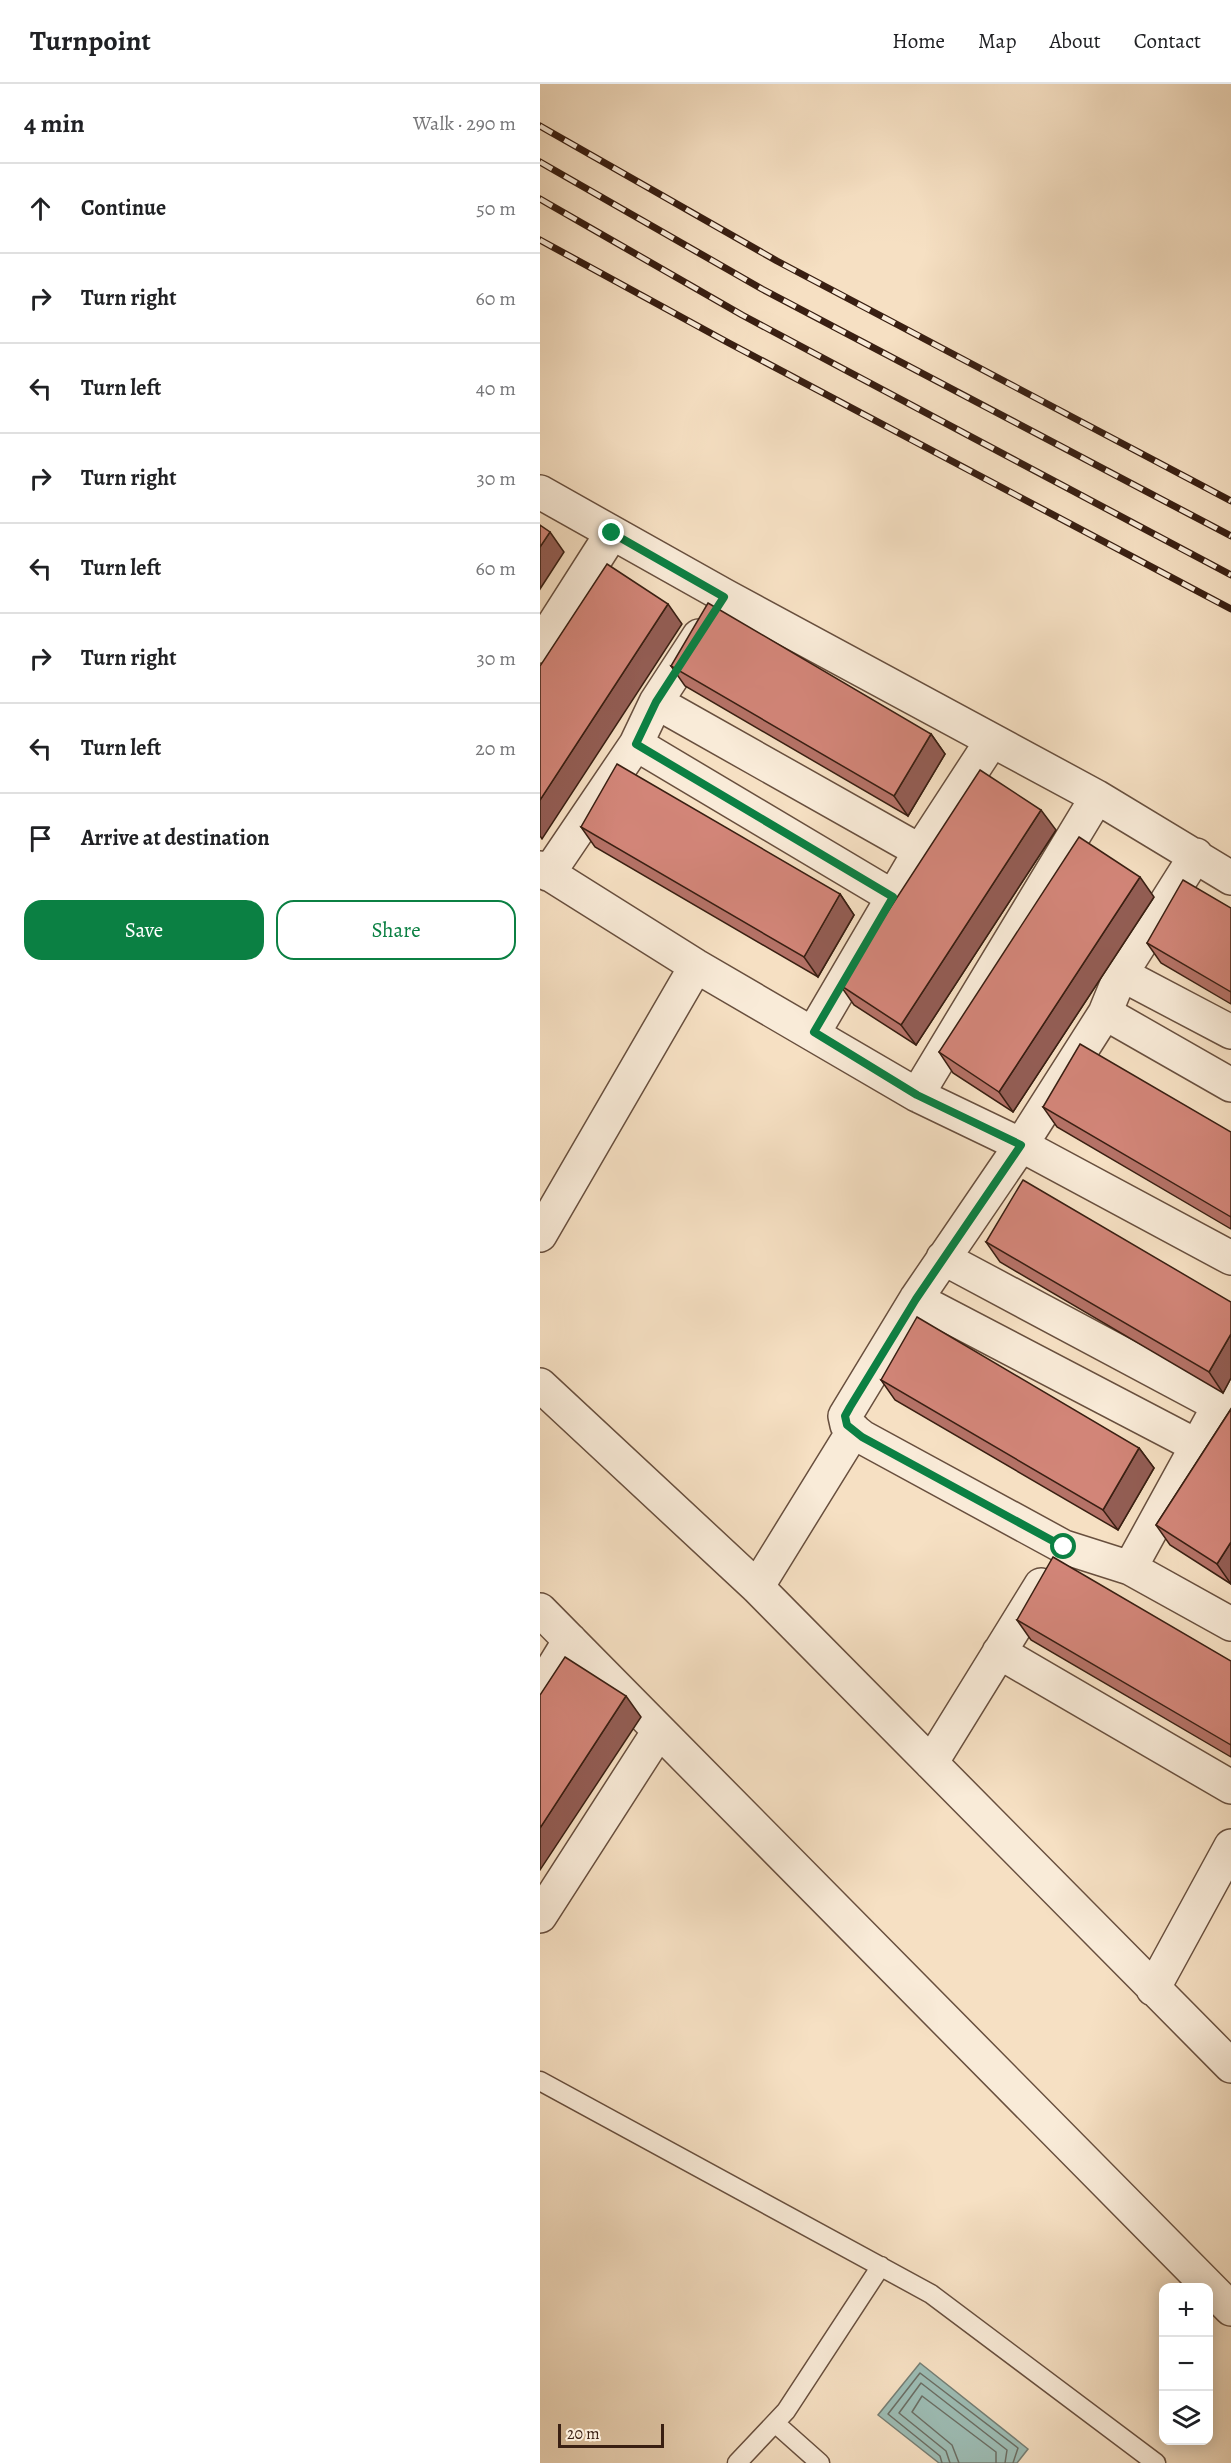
<!DOCTYPE html>
<html lang="en">
<head>
<meta charset="utf-8">
<style>
  :root { --surface:#fff; --page:#f6f6f6; --text:#202124; --muted:#757577; --line:#e0e0e0; --accent:#0b8043 }
  body { margin:0; font-family:Alegreya,serif; background:var(--page); color:var(--text) }
  .controls { position:absolute; right:18px; bottom:18px; display:grid; overflow:hidden; border-radius:12px; box-shadow:0 3px 15px #0003 }
  .controls button { width:54px; height:54px; display:grid; place-items:center; padding:0; border:0; border-bottom:2px solid var(--line); background:var(--surface); color:var(--text); font:30px sans-serif }
  .scale { position:absolute; left:18px; bottom:15px; width:106px; box-sizing:border-box; padding-left:6px; border:3px solid #391f12; border-top:0; font-size:16px; line-height:21px; white-space:nowrap; color:#391f12; -webkit-text-stroke:4px #f9ebd8; paint-order:stroke }
  .stop { position:absolute; width:18px; height:18px; margin:-14px; border:4px solid #0b8043; border-radius:50%; background:#fff }
  .stop.end { background:#0b8043; border-color:#fff; box-shadow:0 2px 6px #0008 }
  .list { margin:0; padding:0; list-style:none }
  h2 { display:flex; justify-content:space-between; align-items:center; height:78px; margin:0; padding:0 24px; font-size:26px }
  h2 small { font-size:20px; font-weight:400; color:var(--muted) }
  .list li { display:grid; grid-template-columns:39px 1fr auto; gap:18px; align-items:center; box-sizing:border-box; height:90px; padding:0 24px; border-top:2px solid var(--line) }
  .list b { display:block; font-size:22px; white-space:nowrap }
  .list em { font-size:20px; font-style:normal; color:var(--muted) }
  .actions { display:flex; gap:12px; padding:18px 24px }
  .actions a { flex:1; padding:14px 0; border:2px solid var(--accent); border-radius:18px; text-align:center; font-size:21px; color:var(--accent) }
  .actions .main { background:var(--accent); color:#fff }
  .icon { flex:none; width:33px; height:33px; fill:none; stroke:currentColor; stroke-width:2; stroke-linecap:round; stroke-linejoin:round }
  .map { position:relative; flex:none; width:691px; height:2379px; overflow:hidden }
  header { display:flex; align-items:center; gap:36px; box-sizing:border-box; height:84px; padding:0 30px; background:var(--surface); border-bottom:2px solid var(--line) }
  header strong { font-size:28px }
  nav { display:flex; gap:33px; margin-inline-start:auto; font-size:21px }
  main { display:flex }
  aside { flex:1; background:var(--surface) }
  .map>svg:first-child { display:block }
  .water { fill:#9dbdb5; stroke:#757e74; stroke-width:1.5 }
  .lines { fill:none; stroke-linecap:round; stroke-linejoin:round }
  .shore { stroke:#6b6e64; stroke-width:1.5 }
  .lane-casing { stroke:#684f3e; stroke-width:21 }
  .street-casing { stroke:#684f3e; stroke-width:36 }
  .lane { stroke:#f9ebd8; stroke-width:18 }
  .street { stroke:#f9ebd8; stroke-width:33 }
  .rail-casing { stroke:#391f12; stroke-width:7 }
  .rail { stroke:#f9ebd8; stroke-width:4.5; stroke-dasharray:14; stroke-linecap:butt }
  .wall { fill:#b57267; stroke:#391f12; stroke-width:1.5 }
  .shaded-wall { fill:#935d54; stroke:#391f12; stroke-width:1.5 }
  .building { fill:#d28578; stroke:#391f12; stroke-width:1.5 }
  .route { stroke:#0b8043; stroke-width:8 }
</style>
</head>
<body>
<header>
<strong>Turnpoint</strong>
<nav><a>Home</a><a>Map</a><a>About</a><a>Contact</a></nav>
</header>
<main>
<aside>
<h2>4 min<small>Walk · 290 m</small></h2>
<ul class="list">
<li><svg class="icon" aria-label="ahead" viewBox="0 0 24 24"><path d="M12 20V5M6 11l6-6 6 6"/></svg><div><b>Continue</b></div><em>50 m</em></li>
<li><svg class="icon" aria-label="right" viewBox="0 0 24 24"><path d="M7 20v-9h11M14 6l5 5-5 5"/></svg><div><b>Turn right</b></div><em>60 m</em></li>
<li><svg class="icon" aria-label="left" viewBox="0 0 24 24"><path d="M17 20v-9H6M10 6l-5 5 5 5"/></svg><div><b>Turn left</b></div><em>40 m</em></li>
<li><svg class="icon" aria-label="right" viewBox="0 0 24 24"><path d="M7 20v-9h11M14 6l5 5-5 5"/></svg><div><b>Turn right</b></div><em>30 m</em></li>
<li><svg class="icon" aria-label="left" viewBox="0 0 24 24"><path d="M17 20v-9H6M10 6l-5 5 5 5"/></svg><div><b>Turn left</b></div><em>60 m</em></li>
<li><svg class="icon" aria-label="right" viewBox="0 0 24 24"><path d="M7 20v-9h11M14 6l5 5-5 5"/></svg><div><b>Turn right</b></div><em>30 m</em></li>
<li><svg class="icon" aria-label="left" viewBox="0 0 24 24"><path d="M17 20v-9H6M10 6l-5 5 5 5"/></svg><div><b>Turn left</b></div><em>20 m</em></li>
<li><svg class="icon" aria-label="arrive" viewBox="0 0 24 24"><path d="M6 21V4h12l-3 4 3 4H6"/></svg><div><b>Arrive at destination</b></div></li>
</ul>
<div class="actions"><a class="main">Save</a><a>Share</a></div>
</aside>
<div class="map">
<svg width="691" height="2379" viewBox="0 0 691 2379">
  <rect width="100%" height="100%" fill="#f6e0c3"/>
  <filter id="stains"><feTurbulence type="fractalNoise" baseFrequency=".00333" numOctaves="4"/><feColorMatrix values="0 0 0 0 .2 0 0 0 0 .09 0 0 0 0 .02 0 0 0 .5 -.17"/></filter>
  <radialGradient id="worn" r=".72"><stop offset=".6" stop-color="#630" stop-opacity="0"/><stop offset="1" stop-color="#630" stop-opacity=".3"/></radialGradient>
  <!-- water -->
  <path class="water" d="M380,2279L488,2365L477,2379H399L338,2331Z"/>
  <g class="lines">
    <!-- shore -->
    <path class="shore" d="M402,2379L400,2372L348,2330L380,2289L478,2364L473,2379
      M410,2379L406,2367L359,2329L381,2299L467,2366L465,2379
      M419,2379L412,2361L372,2328L382,2312L456,2368V2379"/>
    <!-- lane casing -->
    <g class="lane-casing">
      <path id="lane" d="M0,1997L391,2210L616,2379
        M235,2339L280,2379
        M197,2379L246,2327L341,2182"/>
    </g>
    <!-- street casing -->
    <g class="street-casing">
      <path id="street" d="M0,408L185,512L557,713L691,794
        M0,562L72,449
        M116,618L380,767
        M96,660L353,813
        M656,771L581,890L565,929L481,1061L376,1215L305,1332L307,1341L322,1353L524,1463L590,1484L691,1540
        M0,784L156,882L377,1011L481,1061L691,1174
        M8,790L96,660L116,618L159,552
        M581,890L691,948
        M565,929L691,1001
        M274,948L380,767L451,658
        M377,1011L557,713
        M0,1151L156,882
        M403,1174L678,1321
        M376,1215L657,1362
        M0,1301L217,1503L691,1982
        M590,1484L691,1300
        M217,1503L314,1346
        M0,1526L691,2225
        M459,1568L691,1703
        M0,1605L30,1556
        M391,1679L501,1501
        M0,1832L119,1647
        M613,1905L691,1762"/>
    </g>
    <!-- lane -->
    <use href="#lane" class="lane"/>
    <!-- street -->
    <use href="#street" class="street"/>
    <!-- rail casing -->
    <g class="rail-casing">
      <path id="rail" d="M0,42L237,177L691,417
        M0,78L222,205L691,452
        M0,115L202,231L691,491
        M0,156L187,258L691,525"/>
    </g>
    <!-- rail -->
    <use href="#rail" class="rail"/>
  </g>
  <!-- wall -->
  <path class="wall" d="M131,582L391,650L405,670L368,732L145,602Z
    M41,743L300,810L314,831L278,893L55,763Z
    M516,746L376,961L314,921L300,901Z
    M614,813L473,1028L413,989L399,968Z
    M691,824V920L621,879L607,859Z
    M503,1023L691,1048V1145L517,1043Z
    M446,1158L691,1218V1294L683,1309L460,1178Z
    M341,1296L599,1364L614,1384L578,1446L355,1316Z
    M691,1325V1500L630,1461L616,1441Z
    M477,1536L691,1577V1673L491,1556Z"/>
  <!-- shaded-wall -->
  <path class="shaded-wall" d="M10,448L24,468L0,505V463Z
    M128,520L142,540L2,755L0,752V716Z
    M391,650L405,670L368,732L354,712Z
    M501,726L516,746L376,961L361,941Z
    M600,793L614,813L473,1028L459,1008Z
    M300,810L314,831L278,893L264,873Z
    M691,1250V1294L683,1309L669,1288Z
    M599,1364L614,1384L578,1446L563,1426Z
    M691,1458V1500L677,1480Z
    M86,1612L101,1633L0,1786V1744Z"/>
  <!-- building -->
  <path class="building" d="M0,441L10,448L0,463Z
    M67,480L128,520L0,716V582Z
    M168,519L391,650L354,712L131,582Z
    M77,680L300,810L264,873L41,743Z
    M440,686L501,726L361,941L300,901Z
    M539,753L600,793L459,1008L399,968Z
    M643,796L691,824V908L607,859Z
    M540,960L691,1048V1133L503,1023Z
    M483,1096L691,1218V1250L669,1288L446,1158Z
    M377,1233L599,1364L563,1426L341,1296Z
    M691,1325V1458L677,1480L616,1441Z
    M513,1473L691,1577V1661L477,1536Z
    M25,1573L86,1612L0,1744V1611Z"/>
  <g class="lines">
    <!-- route -->
    <path class="route" d="M72,449L184,513L116,618L96,660L353,813L274,948L377,1011L481,1061L376,1215L310,1323L305,1332L307,1341L322,1353L524,1463"/>
  </g>
  <rect width="100%" height="100%" filter="url(#stains)"/>
  <rect width="100%" height="100%" fill="url(#worn)"/>
</svg>
<div class="controls">
<button>+</button>
<button>−</button>
<button><svg class="icon" aria-label="layers" viewBox="0 0 24 24"><path d="M12 4l9 5-9 5-9-5zM3 14l9 5 9-5"/></svg></button>
</div>
<div class="scale">20 m</div>
<div class="stop" style="left:524px;top:1463px"></div>
<div class="stop end" style="left:72px;top:449px"></div>
</div>
</main>
</body>
</html>
